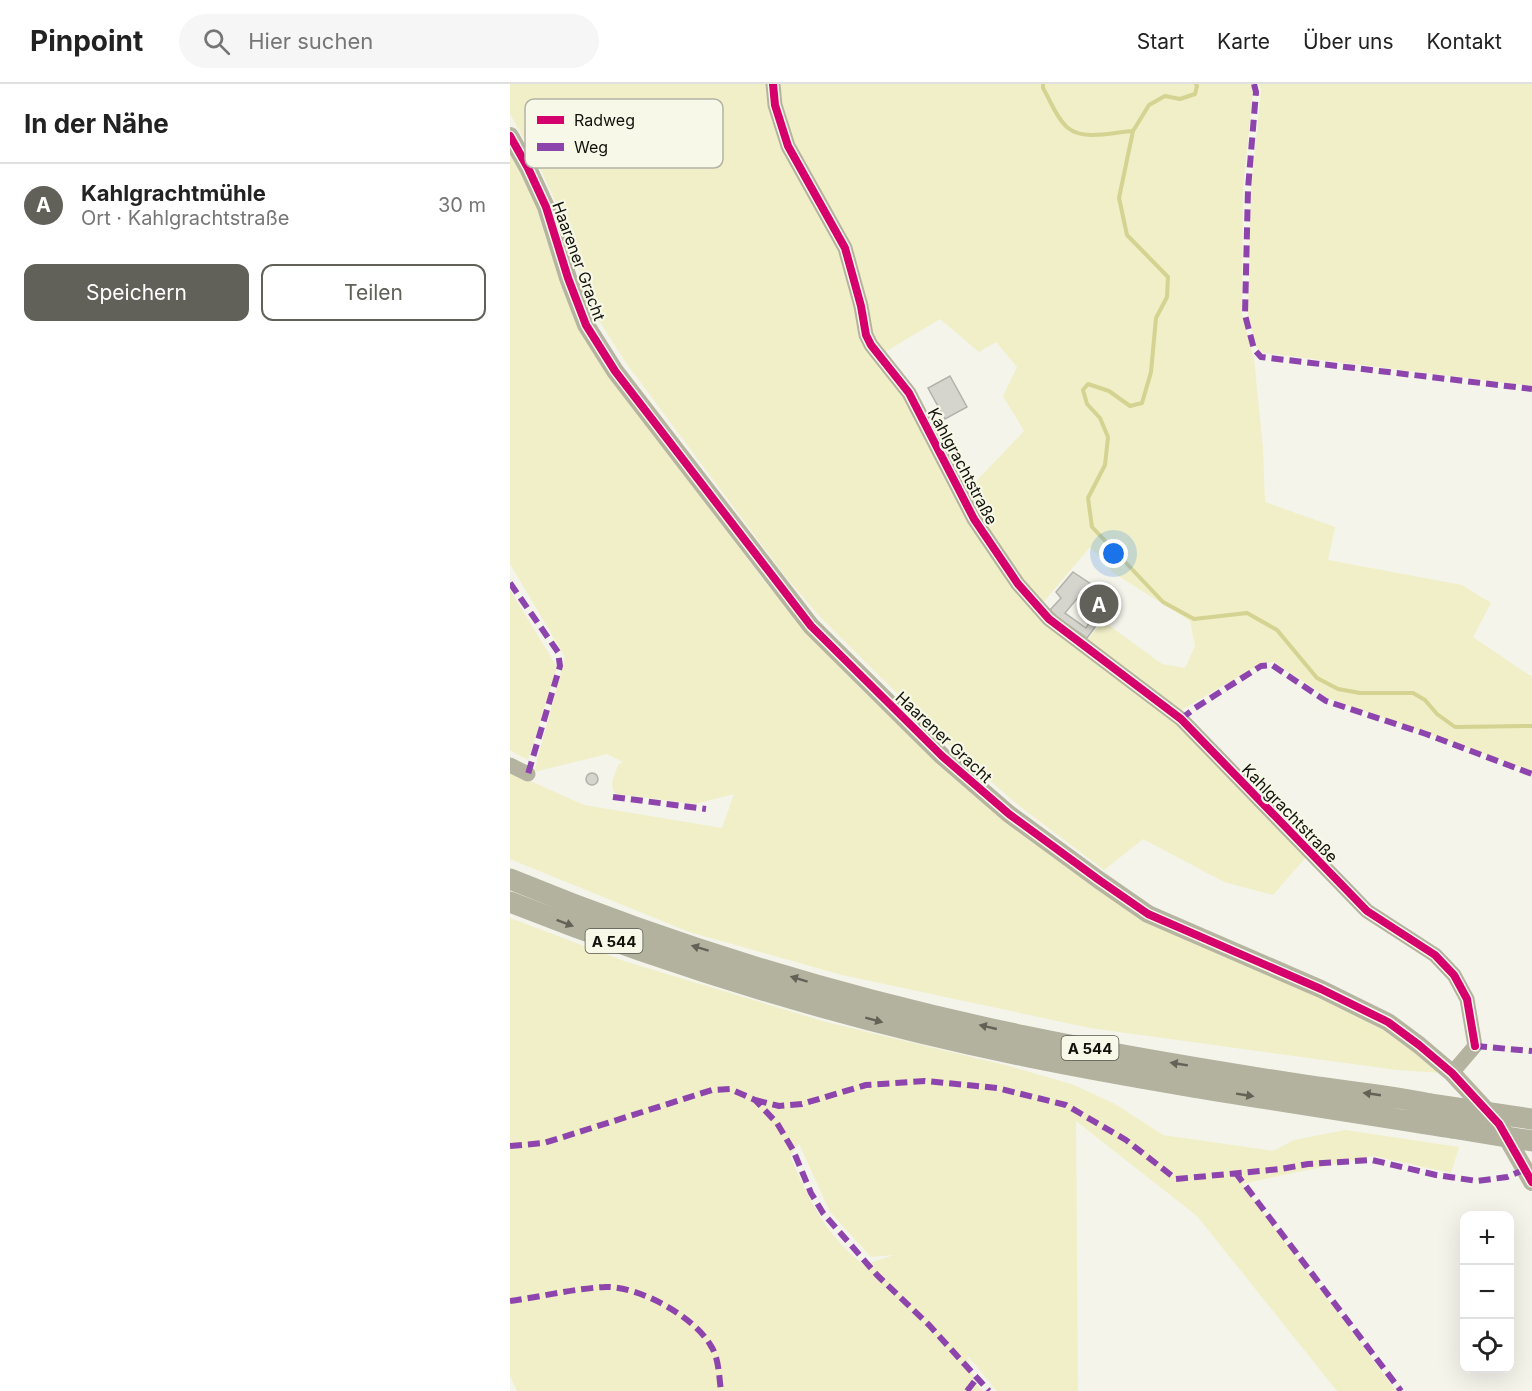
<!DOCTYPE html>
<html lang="de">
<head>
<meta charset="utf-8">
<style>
  :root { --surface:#fff; --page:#f6f6f6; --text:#222; --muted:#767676; --line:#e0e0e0; --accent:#61615a }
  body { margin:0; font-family:Inter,sans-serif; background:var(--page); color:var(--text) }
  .controls { position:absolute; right:18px; bottom:18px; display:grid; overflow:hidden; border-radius:12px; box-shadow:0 6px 24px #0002 }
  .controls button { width:54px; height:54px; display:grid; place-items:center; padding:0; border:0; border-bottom:2px solid var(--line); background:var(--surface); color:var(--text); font:30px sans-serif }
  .you { position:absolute; left:604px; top:470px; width:21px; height:21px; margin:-15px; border:4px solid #fff; border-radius:50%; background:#1a73e8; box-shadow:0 0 0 9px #1a73e833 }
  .badge { display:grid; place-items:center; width:39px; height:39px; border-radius:50%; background:var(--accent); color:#fff; font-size:20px; font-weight:700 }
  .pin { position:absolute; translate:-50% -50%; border:3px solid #fff; box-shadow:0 2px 6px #0006 }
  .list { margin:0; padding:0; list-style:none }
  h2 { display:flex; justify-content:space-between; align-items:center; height:78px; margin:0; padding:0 24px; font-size:26px }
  h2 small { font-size:20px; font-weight:400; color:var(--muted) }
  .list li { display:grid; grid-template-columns:39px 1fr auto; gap:18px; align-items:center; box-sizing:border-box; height:84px; padding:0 24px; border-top:2px solid var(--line) }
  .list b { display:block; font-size:22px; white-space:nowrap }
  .list p { margin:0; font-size:20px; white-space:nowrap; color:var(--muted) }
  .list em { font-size:20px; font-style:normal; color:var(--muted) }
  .actions { display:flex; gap:12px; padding:18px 24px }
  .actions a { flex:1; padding:14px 0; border:2px solid var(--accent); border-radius:12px; text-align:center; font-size:21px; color:var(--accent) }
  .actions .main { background:var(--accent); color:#fff }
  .icon { flex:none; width:33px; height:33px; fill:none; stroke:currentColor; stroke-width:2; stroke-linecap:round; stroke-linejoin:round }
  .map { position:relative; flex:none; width:1022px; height:1307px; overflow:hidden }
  header { display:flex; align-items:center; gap:36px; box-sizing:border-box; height:84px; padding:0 30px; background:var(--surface); border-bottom:2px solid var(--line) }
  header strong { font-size:28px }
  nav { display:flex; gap:33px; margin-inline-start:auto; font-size:21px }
  .search { width:420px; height:54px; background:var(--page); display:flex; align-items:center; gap:15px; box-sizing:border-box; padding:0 21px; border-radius:33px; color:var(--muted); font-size:22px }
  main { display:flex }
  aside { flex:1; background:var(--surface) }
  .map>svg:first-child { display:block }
  .green { fill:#f0efc7; fill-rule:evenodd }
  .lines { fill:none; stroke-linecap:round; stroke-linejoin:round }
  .stream { stroke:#d4d391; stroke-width:4 }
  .building { fill:#d5d5cd; stroke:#b2b2ab; stroke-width:1.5; fill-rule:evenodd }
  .minor { stroke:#b4b3a0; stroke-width:15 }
  .major { stroke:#b6b5a1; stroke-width:18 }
  .highway { stroke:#b3b29f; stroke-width:21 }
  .highway-bridge { stroke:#b3b29f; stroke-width:21 }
  .quiet { stroke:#8e44ad; stroke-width:6; stroke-dasharray:12 6; stroke-linecap:butt }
  .cycleway-casing { stroke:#f7f8e7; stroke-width:11 }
  .cycleway { stroke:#d6006c; stroke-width:8 }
  .oneway { fill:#626256 }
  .labels { text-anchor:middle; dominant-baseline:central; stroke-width:4.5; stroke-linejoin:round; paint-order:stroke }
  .shield { fill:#f7f8e7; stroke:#57574e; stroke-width:1.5 }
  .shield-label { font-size:15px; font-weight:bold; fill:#12120c }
  .street-label { font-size:16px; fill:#12120c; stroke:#f7f8e7 }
  .key { fill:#f7f8e7; stroke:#b2b3a5; stroke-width:1.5 }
  .key-label { font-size:16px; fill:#12120c }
</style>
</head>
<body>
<header>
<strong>Pinpoint</strong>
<div class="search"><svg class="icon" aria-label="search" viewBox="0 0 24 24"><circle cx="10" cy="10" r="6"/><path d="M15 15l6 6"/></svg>Hier suchen</div>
<nav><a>Start</a><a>Karte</a><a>Über uns</a><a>Kontakt</a></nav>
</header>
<main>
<aside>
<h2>In der Nähe<small></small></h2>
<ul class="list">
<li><span class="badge">A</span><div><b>Kahlgrachtmühle</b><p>Ort · Kahlgrachtstraße</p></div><em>30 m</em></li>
</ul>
<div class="actions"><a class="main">Speichern</a><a>Teilen</a></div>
</aside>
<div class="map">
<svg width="1022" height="1307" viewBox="0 0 1022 1307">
  <rect width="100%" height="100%" fill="#f4f4eb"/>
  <!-- green -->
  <path class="green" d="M0,0H260L262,23L331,167L346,222L505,503L666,638L797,772L763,811L714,798L633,755L594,786L508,721L439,661L311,534L275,492L116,279L86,232L47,121L28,80L0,30Z
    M267,0H741L743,9L733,103L732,231L744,275L753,364L755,418L825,443L818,476L952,501L981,519L963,553L1022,593V687L818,614L764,578L752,579L668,628L575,559L593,537L652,580L675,584L685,562L680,537L602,488L580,463L531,521L454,410L514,347L493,312L507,283L486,258L469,268L430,235L373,269L363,258L354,222L282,61Z
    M749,0H1022V302L753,269L746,263L738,231L741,105L751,7Z
    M0,67L11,87L99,291L258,502L296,547L354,608L428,677L540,771L874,945L932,989L887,986L580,944L332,891L179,848L0,775V688L74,721L212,744L224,710L185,720L106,710C98,701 105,691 108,681L113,678L97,670L24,688L55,573L0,480Z
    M0,506L47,583L18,676L0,666Z
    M0,834L114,877L316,938L499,982L564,1001L605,1020L653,1051L763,1067L784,1056L835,1046L949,1063L941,1089L863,1072L732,1100L886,1307H827L687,1132L566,1037L568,1307H487L457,1271L465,1299L473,1307H7L0,1292ZM289,1060L320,1128L361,1173L384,1171L354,1181C314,1150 300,1117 280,1072Z"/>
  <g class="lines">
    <!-- stream -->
    <path class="stream" d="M533,0V4C540,16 547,35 558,44C574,57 604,48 623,47
      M686,0L687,2L685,10L670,15L655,12L639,21L623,47L609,114L617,151L658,193L657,213L646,234L641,288L632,319L620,322L599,307L578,300L573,306L577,320L590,334L598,353L595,381L578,414L582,443L653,518L684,535L737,529L767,546L807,594L828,605L850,609H903L915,616L927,630L945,643L1022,642"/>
  </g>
  <!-- building -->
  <path class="building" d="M440,292L457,323L435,335L418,304Z
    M563,488L605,516L577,554L547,533L540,526L551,514L546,508ZM570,511L578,516L574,523L584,531L576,544L555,529Z
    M76 695a6 6 0 1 1 12 0a6 6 0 1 1-12 0Z"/>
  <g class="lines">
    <!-- minor -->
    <path class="minor" d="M263,0L265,21L278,62L335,164L351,222L356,251L361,261L399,309L464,435L508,500L539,535L671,635L857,827L925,871L944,891L957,915L965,962L942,989
      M0,681L18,690"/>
    <!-- major -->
    <path class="major" d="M0,52L18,84L36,123L58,194L76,241L105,287L301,542L432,672L499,730L589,796L638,830L811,905L878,938L909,961L942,989L989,1040L1022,1098"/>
    <!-- highway -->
    <path class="highway" d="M0,795C165,863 340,916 515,952C611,972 709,988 807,1003C844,1008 882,1012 920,1020
      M0,818C166,884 338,936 514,972C656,1001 799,1021 942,1044"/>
    <!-- highway-bridge -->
    <path class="highway-bridge" d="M920,1020L1022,1035
      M942,1044L1022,1057"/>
    <!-- quiet -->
    <path class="quiet" d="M744,0L746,8L738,105L735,231L744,265L751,273L1022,305
      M0,499L48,568L50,582L18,690
      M671,635L685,624L751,582L762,581L816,617L916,650L1022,690
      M103,713L196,725
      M965,962L1022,967
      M245,1016L269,1022L292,1020L356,1001L415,997L487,1004L556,1021L616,1056L666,1095L771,1085L798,1080L862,1076L926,1091L967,1097L997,1093L1016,1085
      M0,1062L34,1059L202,1006L220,1005L245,1016L267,1039L283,1066L301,1109L313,1129L367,1191L419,1241L479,1307
      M725,1088L891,1307
      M0,1217C30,1213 67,1204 96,1203C129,1202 185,1233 201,1262C209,1274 209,1293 211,1307
      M457,1307L467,1294"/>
    <!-- cycleway casing -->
    <g class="cycleway-casing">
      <path id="cycleway" d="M263,0L265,21L278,62L335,164L351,222L356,251L361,261L399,309L464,435L508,500L539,535L671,635L857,827L925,871L944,891L957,915L965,962
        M0,52L18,84L36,123L58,194L76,241L105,287L301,542L432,672L499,730L589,796L638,830L811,905L878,938L909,961L942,989L989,1040L1022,1098"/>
    </g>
    <!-- cycleway -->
    <use href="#cycleway" class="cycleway"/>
  </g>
  <!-- one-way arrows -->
  <defs><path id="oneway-solid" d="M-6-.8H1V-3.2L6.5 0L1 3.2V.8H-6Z" transform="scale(1.5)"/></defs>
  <g class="oneway">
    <use href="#oneway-solid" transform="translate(55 839) rotate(21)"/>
    <use href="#oneway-solid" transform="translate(190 864) rotate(-163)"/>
    <use href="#oneway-solid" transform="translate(289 895) rotate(-163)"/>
    <use href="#oneway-solid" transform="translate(364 936) rotate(15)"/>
    <use href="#oneway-solid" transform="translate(478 943) rotate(-167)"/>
    <use href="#oneway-solid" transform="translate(669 980) rotate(-171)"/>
    <use href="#oneway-solid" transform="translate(862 1010) rotate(-172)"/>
    <use href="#oneway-solid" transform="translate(735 1011) rotate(9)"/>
  </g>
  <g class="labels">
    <!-- shield labels -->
    <g class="shield">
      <rect x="75.5" y="845" width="57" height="24" rx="4.5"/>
      <rect x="551.5" y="952" width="57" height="24" rx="4.5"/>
    </g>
    <g class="shield-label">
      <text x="104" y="857">A 544</text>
      <text x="580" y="964">A 544</text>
    </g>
    <!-- street labels -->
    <g class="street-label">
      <text transform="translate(69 177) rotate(70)">Haarener Gracht</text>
      <text transform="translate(453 382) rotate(62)">Kahlgrachtstraße</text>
      <text transform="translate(434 653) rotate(43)">Haarener Gracht</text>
      <text transform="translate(780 729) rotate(46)">Kahlgrachtstraße</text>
    </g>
  </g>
  <!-- legend -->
  <rect x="15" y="15" width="198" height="69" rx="9" class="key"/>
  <rect x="27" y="32" width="27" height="8" fill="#d6006c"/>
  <rect x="27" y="59" width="27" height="8" fill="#8e44ad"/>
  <g class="key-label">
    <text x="64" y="42">Radweg</text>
    <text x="64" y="69">Weg</text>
  </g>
</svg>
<div class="controls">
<button>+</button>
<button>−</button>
<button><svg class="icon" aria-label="locate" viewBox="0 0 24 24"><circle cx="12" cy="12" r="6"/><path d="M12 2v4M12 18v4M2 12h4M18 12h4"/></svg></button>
</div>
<div class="you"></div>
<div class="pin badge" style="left:589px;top:520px">A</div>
</div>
</main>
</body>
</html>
